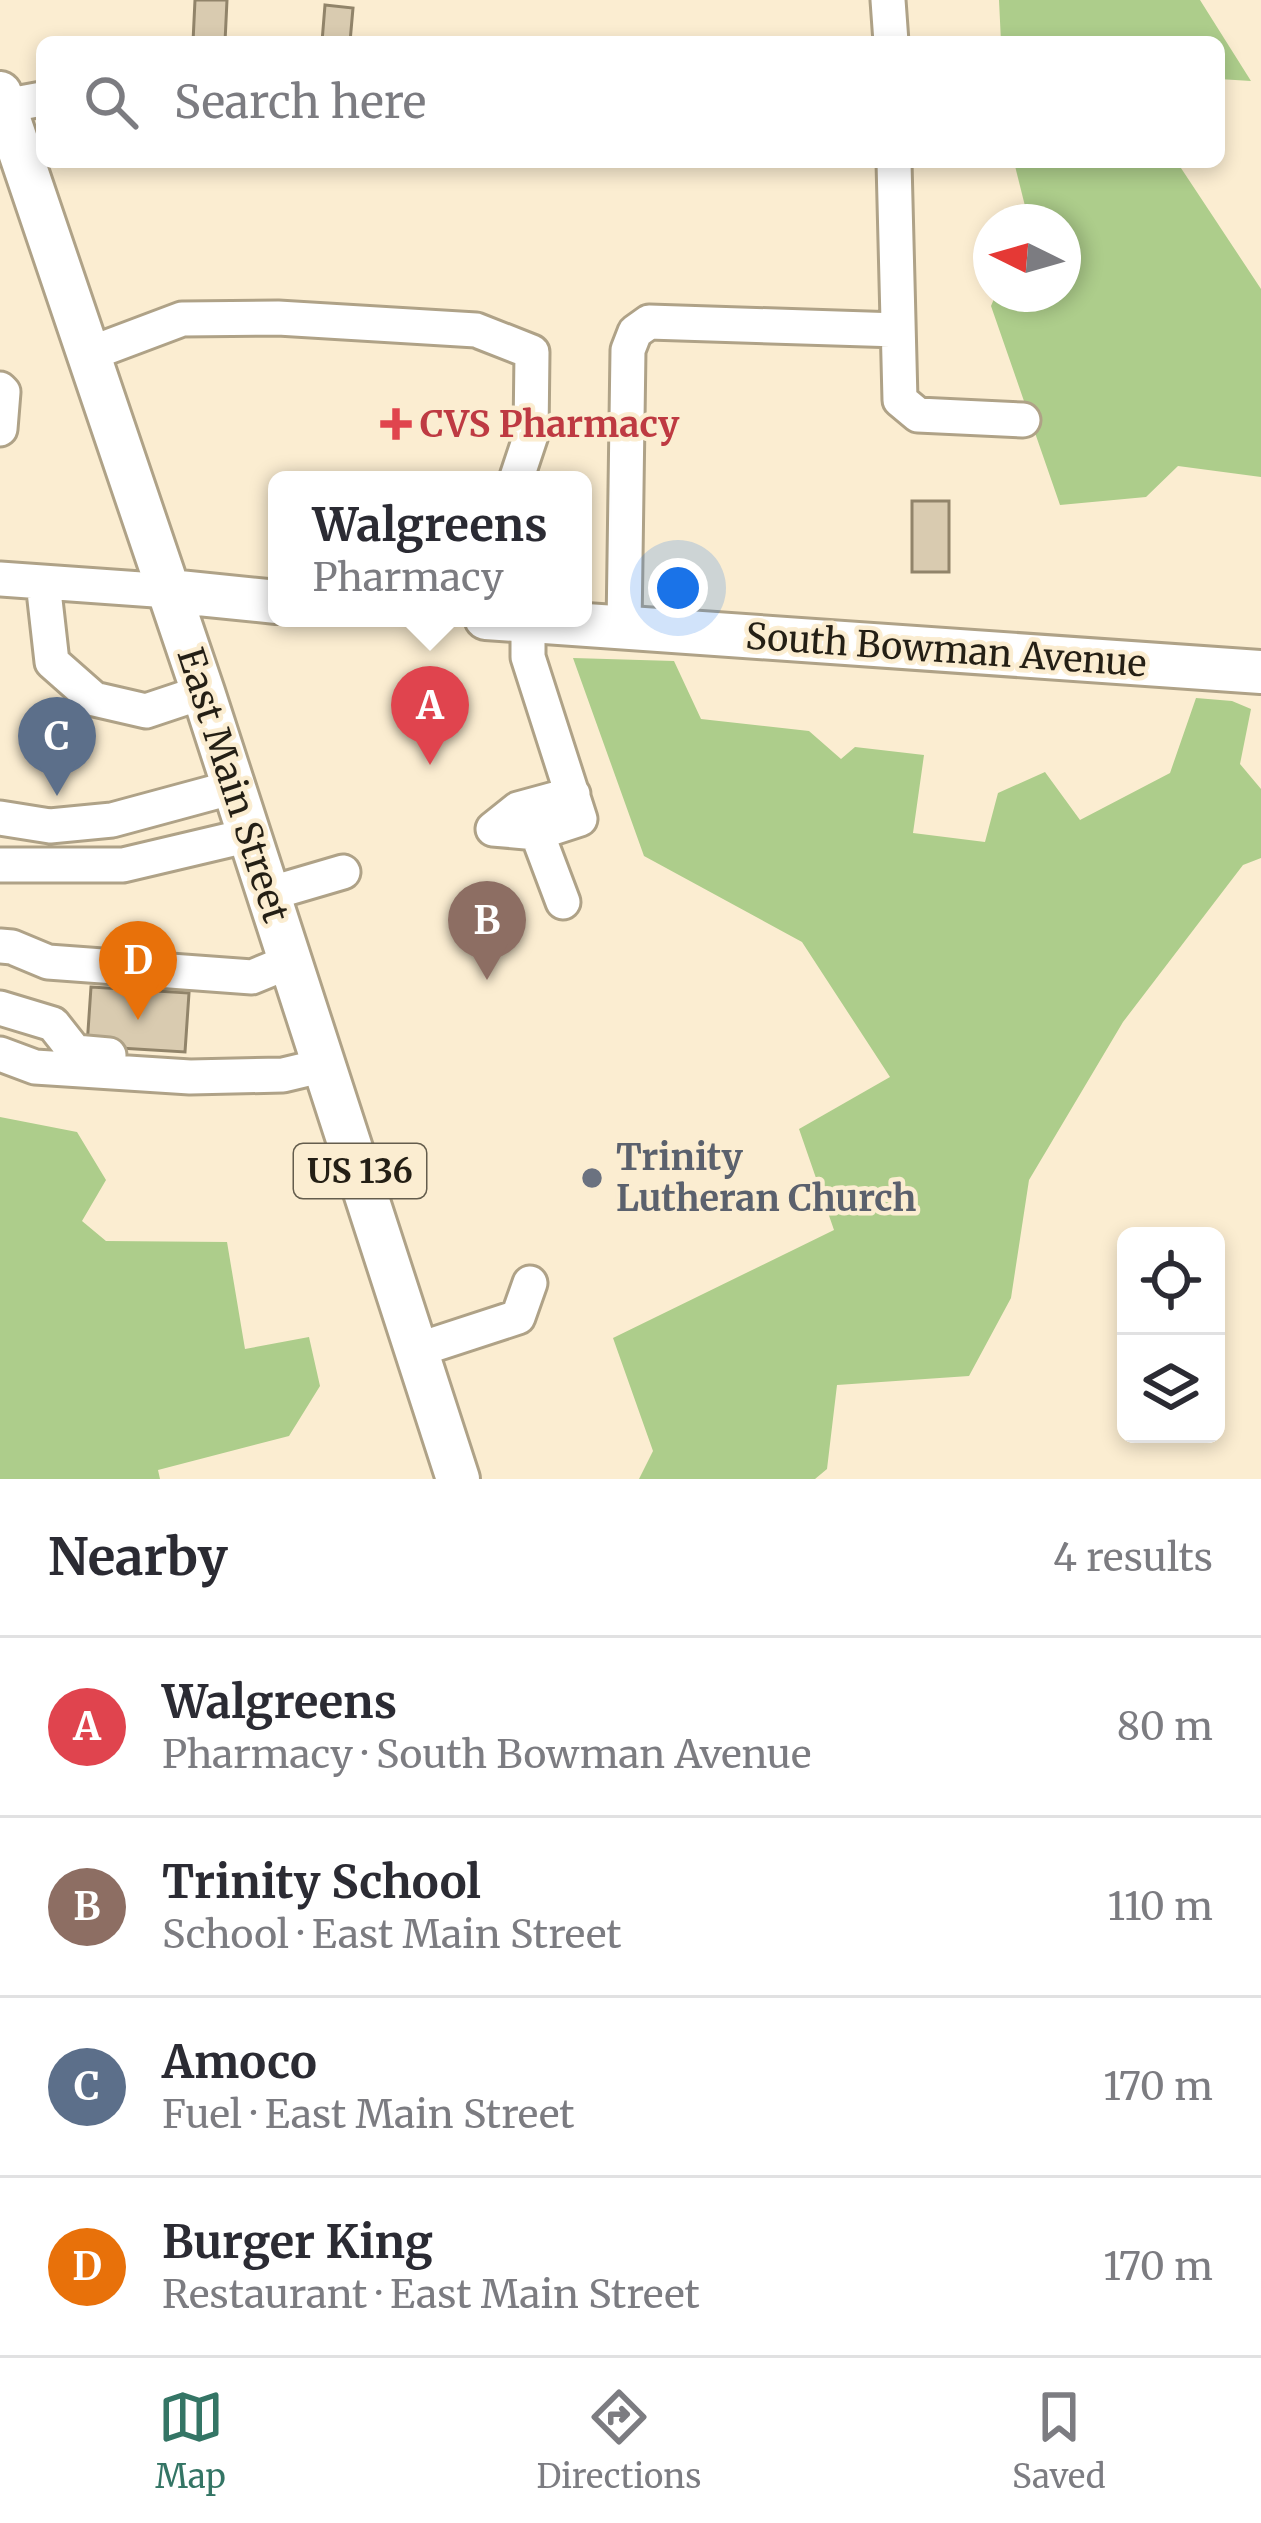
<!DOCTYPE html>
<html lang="en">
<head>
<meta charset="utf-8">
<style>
  :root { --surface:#fff; --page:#f7f7f7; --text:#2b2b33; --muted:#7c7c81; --line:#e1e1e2; --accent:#347565 }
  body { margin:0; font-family:Merriweather,serif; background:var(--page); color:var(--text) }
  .controls { position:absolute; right:36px; bottom:36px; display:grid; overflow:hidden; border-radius:18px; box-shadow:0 6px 18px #0003 }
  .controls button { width:108px; height:108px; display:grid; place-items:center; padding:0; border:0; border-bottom:3px solid var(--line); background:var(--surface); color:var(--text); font:60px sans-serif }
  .compass { position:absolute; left:973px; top:204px; width:108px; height:108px; border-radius:50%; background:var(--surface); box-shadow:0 6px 18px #0003; rotate:275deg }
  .you { position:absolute; left:678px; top:588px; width:42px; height:42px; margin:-30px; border:9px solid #fff; border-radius:50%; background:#1a73e8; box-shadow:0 0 0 18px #1a73e833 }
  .badge { display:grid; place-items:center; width:78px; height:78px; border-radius:50%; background:var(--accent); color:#fff; font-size:39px; font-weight:700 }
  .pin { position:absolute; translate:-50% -99px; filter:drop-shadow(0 3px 6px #0008) }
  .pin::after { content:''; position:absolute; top:63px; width:42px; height:36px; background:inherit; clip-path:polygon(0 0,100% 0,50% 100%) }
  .popup { position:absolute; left:268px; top:471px; width:324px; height:156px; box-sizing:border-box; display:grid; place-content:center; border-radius:18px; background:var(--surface); filter:drop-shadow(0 3px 9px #0005); font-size:39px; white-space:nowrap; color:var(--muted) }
  .popup b { font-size:45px; color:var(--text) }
  .popup::after { content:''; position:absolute; left:50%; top:100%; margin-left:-24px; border:24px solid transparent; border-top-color:var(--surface) }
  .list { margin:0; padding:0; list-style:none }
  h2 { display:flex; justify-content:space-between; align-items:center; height:156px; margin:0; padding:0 48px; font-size:51px }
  h2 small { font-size:39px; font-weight:400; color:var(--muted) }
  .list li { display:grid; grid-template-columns:78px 1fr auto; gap:36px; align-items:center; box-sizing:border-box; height:180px; padding:0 48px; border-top:3px solid var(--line) }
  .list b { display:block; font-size:45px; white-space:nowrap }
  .list p { margin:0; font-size:39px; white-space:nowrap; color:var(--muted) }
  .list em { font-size:39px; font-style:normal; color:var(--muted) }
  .icon { flex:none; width:66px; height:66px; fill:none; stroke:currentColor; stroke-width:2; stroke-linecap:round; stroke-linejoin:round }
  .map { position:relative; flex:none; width:1261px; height:1479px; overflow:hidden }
  .search { position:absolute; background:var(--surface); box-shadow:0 6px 18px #0003; left:36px; right:36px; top:36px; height:132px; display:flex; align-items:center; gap:30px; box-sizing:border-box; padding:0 42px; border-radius:18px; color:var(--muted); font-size:45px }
  .sheet { height:876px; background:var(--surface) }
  nav { display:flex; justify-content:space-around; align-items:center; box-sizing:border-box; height:168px; border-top:3px solid var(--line); background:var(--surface); font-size:33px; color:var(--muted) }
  nav a { display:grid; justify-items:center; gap:6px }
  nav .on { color:var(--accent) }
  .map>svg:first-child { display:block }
  .forest { fill:#adcd8b }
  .building { fill:#d9cbb0; stroke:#91846a; stroke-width:3 }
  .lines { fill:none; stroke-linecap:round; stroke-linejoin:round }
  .minor-casing { stroke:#afa287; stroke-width:39 }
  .major-casing { stroke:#afa287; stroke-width:48 }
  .minor { stroke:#fff; stroke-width:33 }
  .major { stroke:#fff; stroke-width:42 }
  .health-dot { fill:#e0444e; stroke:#fbedd1; stroke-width:4.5 }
  .worship-dot { fill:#6b7280; stroke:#fbedd1; stroke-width:4.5 }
  .labels { text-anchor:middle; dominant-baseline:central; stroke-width:9; stroke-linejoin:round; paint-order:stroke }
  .shield { fill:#fbedd1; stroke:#645d4d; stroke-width:3 }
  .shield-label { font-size:33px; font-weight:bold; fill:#241f15 }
  .health-label { font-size:36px; font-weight:bold; fill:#be3a42; stroke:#fbedd1; text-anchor:start }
  .street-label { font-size:36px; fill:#241f15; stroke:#fbedd1 }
  .worship-label { font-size:36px; font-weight:bold; fill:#5b616d; stroke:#fbedd1; text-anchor:start }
</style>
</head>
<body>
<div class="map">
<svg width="1261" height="1479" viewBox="0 0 1261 1479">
  <rect width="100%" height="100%" fill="#fbedd1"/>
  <!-- forest -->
  <path class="forest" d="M999,0H1200L1251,81L1219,79V42H1001Z
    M1014,162H1177L1261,289V477L1178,466L1146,497L1060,505L991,306L996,294H1063V222H1024L1027,214Z
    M573,658L674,661L701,719L809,731L841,759L855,747L924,755L913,833L985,842L998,793L1045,772L1080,820L1170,773L1196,698L1232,701L1251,709L1240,764L1261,789V858L1243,865L1123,1022L1029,1180L1011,1298L969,1376L837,1385L827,1469L815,1479H639L653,1451L613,1338L834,1230L799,1129L890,1077L802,942L644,856Z
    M0,1117L77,1132L106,1180L82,1221L106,1241L227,1242L245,1349L309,1337L320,1386L289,1436L158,1470L160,1479H0Z"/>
  <!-- building -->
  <path class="building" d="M195,0H227L225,42H193Z
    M325,5L353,8L350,42H322Z
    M912,501H949V572H912Z
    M91,987L189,993L185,1052L87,1046Z"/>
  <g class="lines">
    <!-- minor casing -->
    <g class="minor-casing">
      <path id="minor" d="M888,0L891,42
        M4,106L42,99
        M894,162L900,400L918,415L1023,420
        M89,354L182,319L278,318L476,330L532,352L531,435L516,480
        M0,389L3,392L0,429
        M0,579L169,591
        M43,582L52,662L94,699L146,711L203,692
        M624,628L628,350L635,332L649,322L898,330
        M0,818L50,826L112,820L234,787
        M493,829L537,833L580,819L528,657V621
        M493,829L518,809L573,794
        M537,833L563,902
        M0,865H123L250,835
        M268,894L343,872
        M0,946L12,947L48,962L252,977L291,961
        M0,1008L53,1024L75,1052L109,1055
        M0,1054L35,1067L190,1077L283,1075L325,1065
        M417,1350L518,1317L530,1283"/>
    </g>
    <!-- major casing -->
    <g class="major-casing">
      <path id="major" d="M0,93L203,692L458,1479
        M169,591L277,602
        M486,618L1261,672"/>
    </g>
    <!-- minor -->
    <use href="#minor" class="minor"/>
    <!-- major -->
    <use href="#major" class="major"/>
  </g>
  <!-- markers -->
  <path class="health-dot" d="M390 406h12v12h12v12h-12v12h-12v-12h-12v-12h12z"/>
  <circle class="worship-dot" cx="592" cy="1178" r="12"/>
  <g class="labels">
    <!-- shield labels -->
    <rect class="shield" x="294" y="1144" width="132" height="54" rx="9"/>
    <g class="shield-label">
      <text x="360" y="1171">US 136</text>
    </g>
    <!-- health labels -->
    <g class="health-label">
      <text x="420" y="424">CVS Pharmacy</text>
    </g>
    <!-- street labels -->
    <g class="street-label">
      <text transform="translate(946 650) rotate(4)">South Bowman Avenue</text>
      <text transform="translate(233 785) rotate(72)">East Main Street</text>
    </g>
    <!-- worship labels -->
    <g class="worship-label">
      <text x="616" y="1157">Trinity<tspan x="616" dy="41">Lutheran Church</tspan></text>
    </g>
  </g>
</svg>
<div class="controls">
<button><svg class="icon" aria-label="locate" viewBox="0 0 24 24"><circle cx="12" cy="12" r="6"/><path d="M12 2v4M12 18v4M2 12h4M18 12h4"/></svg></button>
<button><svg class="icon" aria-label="layers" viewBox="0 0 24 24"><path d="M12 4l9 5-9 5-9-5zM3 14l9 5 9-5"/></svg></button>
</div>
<svg class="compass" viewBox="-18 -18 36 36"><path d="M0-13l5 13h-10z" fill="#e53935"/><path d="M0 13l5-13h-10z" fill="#7c7c81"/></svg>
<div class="you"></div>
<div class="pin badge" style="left:430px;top:765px;background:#e0444e">A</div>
<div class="popup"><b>Walgreens</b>Pharmacy</div>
<div class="pin badge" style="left:487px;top:980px;background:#8d6e63">B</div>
<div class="pin badge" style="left:57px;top:796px;background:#5c6f8a">C</div>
<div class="pin badge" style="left:138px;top:1020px;background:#e8710a">D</div>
<div class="search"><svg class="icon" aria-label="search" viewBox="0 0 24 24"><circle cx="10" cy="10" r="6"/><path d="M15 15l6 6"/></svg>Search here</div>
</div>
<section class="sheet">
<h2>Nearby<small>4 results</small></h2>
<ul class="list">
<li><span class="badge" style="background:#e0444e">A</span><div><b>Walgreens</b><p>Pharmacy · South Bowman Avenue</p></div><em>80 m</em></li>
<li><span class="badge" style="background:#8d6e63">B</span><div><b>Trinity School</b><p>School · East Main Street</p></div><em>110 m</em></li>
<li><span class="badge" style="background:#5c6f8a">C</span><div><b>Amoco</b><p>Fuel · East Main Street</p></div><em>170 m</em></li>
<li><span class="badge" style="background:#e8710a">D</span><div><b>Burger King</b><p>Restaurant · East Main Street</p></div><em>170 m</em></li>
</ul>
</section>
<nav>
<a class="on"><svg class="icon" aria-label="map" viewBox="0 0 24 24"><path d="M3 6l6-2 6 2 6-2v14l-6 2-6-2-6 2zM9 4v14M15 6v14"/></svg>Map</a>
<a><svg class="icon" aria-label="directions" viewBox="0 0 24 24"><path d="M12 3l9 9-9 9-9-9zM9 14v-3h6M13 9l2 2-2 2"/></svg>Directions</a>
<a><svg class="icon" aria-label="saved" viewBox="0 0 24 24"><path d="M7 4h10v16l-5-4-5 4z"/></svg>Saved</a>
</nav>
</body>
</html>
